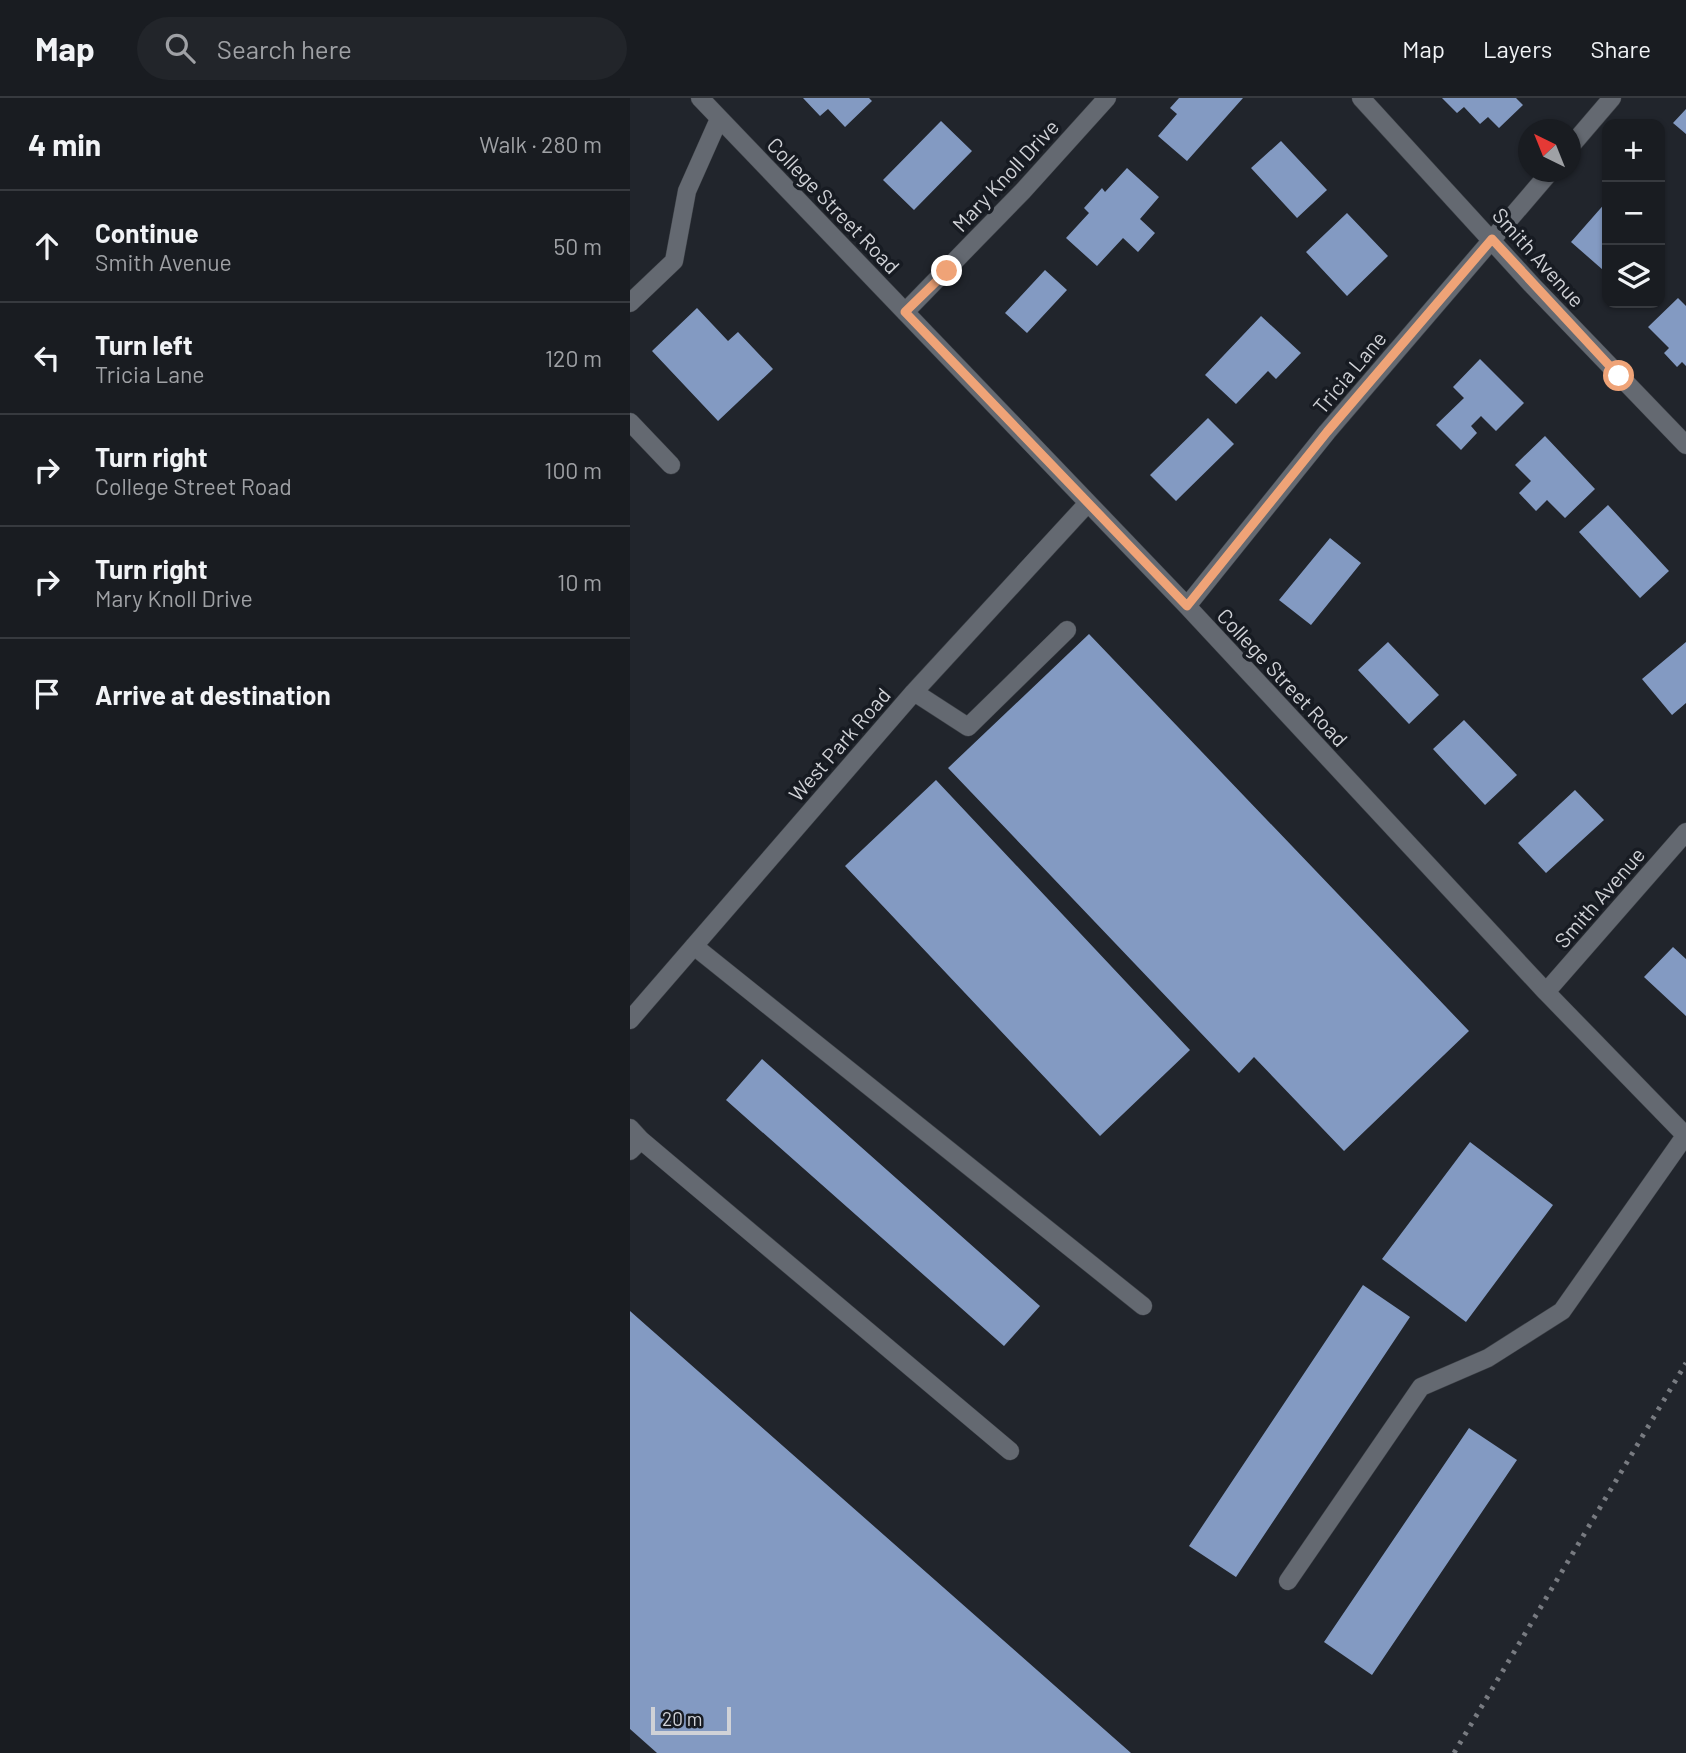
<!DOCTYPE html>
<html lang="en">
<head>
<meta charset="utf-8">
<style>
  :root { --surface:#191c21; --page:#22252a; --text:#f1f3f6; --muted:#9fa1a5; --line:#373a3f }
  body { margin:0; font-family:Barlow,sans-serif; background:var(--page); color:var(--text) }
  .controls { position:absolute; right:21px; top:21px; display:grid; overflow:hidden; border-radius:14px; box-shadow:0 2px 5px #0004 }
  .controls button { width:63px; height:63px; display:grid; place-items:center; padding:0; border:0; border-bottom:2px solid var(--line); background:var(--surface); color:var(--text); font:35px sans-serif }
  .compass { position:absolute; left:888px; top:21px; width:63px; height:63px; border-radius:50%; background:var(--surface); box-shadow:0 2px 5px #0004; rotate:317deg }
  .scale { position:absolute; left:21px; bottom:18px; width:80px; box-sizing:border-box; padding-left:7px; border:4px solid #d0d2d7; border-top:0; font-size:19px; line-height:24px; white-space:nowrap; color:#d0d2d7; -webkit-text-stroke:5px #171b22; paint-order:stroke }
  .stop { position:absolute; width:21px; height:21px; margin:-16px; border:5px solid #efa377; border-radius:50%; background:#fff }
  .stop.end { background:#efa377; border-color:#fff; box-shadow:0 2px 7px #0008 }
  .list { margin:0; padding:0; list-style:none }
  h2 { display:flex; justify-content:space-between; align-items:center; height:91px; margin:0; padding:0 28px; font-size:30px }
  h2 small { font-size:23px; font-weight:400; color:var(--muted) }
  .list li { display:grid; grid-template-columns:46px 1fr auto; gap:21px; align-items:center; box-sizing:border-box; height:112px; padding:0 28px; border-top:2px solid var(--line) }
  .list b { display:block; font-size:26px; white-space:nowrap }
  .list p { margin:0; font-size:23px; white-space:nowrap; color:var(--muted) }
  .list em { font-size:23px; font-style:normal; color:var(--muted) }
  .icon { flex:none; width:38px; height:38px; fill:none; stroke:currentColor; stroke-width:2; stroke-linecap:round; stroke-linejoin:round }
  .map { position:relative; flex:none; width:1056px; height:1655px; overflow:hidden }
  header { display:flex; align-items:center; gap:42px; box-sizing:border-box; height:98px; padding:0 35px; background:var(--surface); border-bottom:2px solid var(--line) }
  header strong { font-size:33px }
  nav { display:flex; gap:38px; margin-inline-start:auto; font-size:24px }
  .search { width:490px; height:63px; background:var(--page); display:flex; align-items:center; gap:18px; box-sizing:border-box; padding:0 24px; border-radius:38px; color:var(--muted); font-size:26px }
  main { display:flex }
  aside { flex:1; background:var(--surface) }
  .map>svg:first-child { display:block }
  .building { fill:#839ac2 }
  .lines { fill:none; stroke-linecap:round; stroke-linejoin:round }
  .minor-casing { stroke:#3d4147; stroke-width:19 }
  .minor { stroke:#646971; stroke-width:18 }
  .rail { stroke:#787b81; stroke-width:5; stroke-dasharray:3.5 7; stroke-linecap:butt }
  .route { stroke:#efa377; stroke-width:9 }
  .labels { text-anchor:middle; dominant-baseline:central; stroke-width:7; stroke-linejoin:round; paint-order:stroke }
  .street-label { font-size:21px; fill:#d0d2d7; stroke:#171b22 }
</style>
</head>
<body>
<header>
<strong>Map</strong>
<div class="search"><svg class="icon" aria-label="search" viewBox="0 0 24 24"><circle cx="10" cy="10" r="6"/><path d="M15 15l6 6"/></svg>Search here</div>
<nav><a>Map</a><a>Layers</a><a>Share</a></nav>
</header>
<main>
<aside>
<h2>4 min<small>Walk · 280 m</small></h2>
<ul class="list">
<li><svg class="icon" aria-label="ahead" viewBox="0 0 24 24"><path d="M12 20V5M6 11l6-6 6 6"/></svg><div><b>Continue</b><p>Smith Avenue</p></div><em>50 m</em></li>
<li><svg class="icon" aria-label="left" viewBox="0 0 24 24"><path d="M17 20v-9H6M10 6l-5 5 5 5"/></svg><div><b>Turn left</b><p>Tricia Lane</p></div><em>120 m</em></li>
<li><svg class="icon" aria-label="right" viewBox="0 0 24 24"><path d="M7 20v-9h11M14 6l5 5-5 5"/></svg><div><b>Turn right</b><p>College Street Road</p></div><em>100 m</em></li>
<li><svg class="icon" aria-label="right" viewBox="0 0 24 24"><path d="M7 20v-9h11M14 6l5 5-5 5"/></svg><div><b>Turn right</b><p>Mary Knoll Drive</p></div><em>10 m</em></li>
<li><svg class="icon" aria-label="arrive" viewBox="0 0 24 24"><path d="M6 21V4h12l-3 4 3 4H6"/></svg><div><b>Arrive at destination</b></div></li>
</ul>
</aside>
<div class="map">
<svg width="1056" height="1655" viewBox="0 0 1056 1655">
  <rect width="100%" height="100%" fill="#21252c"/>
  <!-- building -->
  <path class="building" d="M173,0H239L242,3L215,29L198,11L190,18Z
    M549,0H613L557,63L528,38L547,16L540,10Z
    M812,0H886L893,7L869,30L858,19L850,26L834,9L827,15Z
    M1056,11V36L1043,25Z
    M311,23L342,53L284,112L253,82Z
    M651,43L697,92L667,120L621,70Z
    M497,70L529,99L510,121L525,135L508,154L493,140L467,168L436,140L459,115L454,110L472,90L475,94Z
    M977,103V167L973,172L941,144Z
    M717,115L758,158L717,198L676,154Z
    M415,172L437,192L397,235L375,215Z
    M1048,200L1056,208V268L1052,264L1047,269L1034,255L1039,250L1018,229Z
    M67,210L98,243L108,234L143,271L88,323L22,253Z
    M631,218L671,255L646,281L638,273L606,306L575,277Z
    M850,261L894,305L866,333L851,318L841,328L847,335L831,352L806,327L834,300L823,289Z
    M578,320L604,346L546,403L520,377Z
    M915,338L965,391L935,420L917,402L906,413L889,395L901,383L885,367Z
    M978,407L1039,473L1010,500L949,434Z
    M700,440L731,465L681,527L649,502Z
    M459,536L839,933L714,1053L624,959L609,975L318,670Z
    M758,544L809,597L779,626L728,572Z
    M1056,544V605L1042,617L1012,581Z
    M834,622L887,677L855,707L803,651Z
    M306,682L560,952L470,1038L215,768Z
    M945,692L974,722L916,775L888,745Z
    M1043,849L1056,861V918L1014,879Z
    M132,961L410,1208L374,1248L96,1002Z
    M840,1044L923,1107L836,1224L752,1161Z
    M733,1187L780,1219L606,1479L559,1448Z
    M0,1213L501,1655H27L0,1631Z
    M839,1330L887,1362L742,1577L694,1544Z"/>
  <g class="lines">
    <!-- minor casing -->
    <g class="minor-casing">
      <path id="minor" d="M70,0L557,508L916,894L1056,1038
        M731,0L903,188L1056,347
        M940,49L982,0
        M0,205L44,163L57,93L89,21
        M275,214L393,93L477,0
        M0,324L41,367
        M557,508L697,334L920,74
        M284,594L338,629L437,532
        M64,848L513,1208
        M916,894L1056,734
        M0,922L284,594L457,406
        M0,1030L11,1042L0,1053
        M11,1042L380,1353
        M658,1483L791,1289L858,1260L932,1213L1055,1038"/>
    </g>
    <!-- minor -->
    <use href="#minor" class="minor"/>
    <!-- rail -->
    <path class="rail" d="M824,1655L1056,1265"/>
  </g>
  <g class="lines">
    <!-- route -->
    <path class="route" d="M317,173L275,214L557,508L697,334L862,141L989,278"/>
  </g>
  <g class="labels">
    <!-- street labels -->
    <g class="street-label">
      <text transform="translate(375 77) rotate(-47)">Mary Knoll Drive</text>
      <text transform="translate(204 107) rotate(46)">College Street Road</text>
      <text transform="translate(909 159) rotate(48)">Smith Avenue</text>
      <text transform="translate(719 274) rotate(-50)">Tricia Lane</text>
      <text transform="translate(653 579) rotate(47)">College Street Road</text>
      <text transform="translate(209 646) rotate(-49)">West Park Road</text>
      <text transform="translate(969 799) rotate(-49)">Smith Avenue</text>
    </g>
  </g>
</svg>
<div class="controls">
<button>+</button>
<button>−</button>
<button><svg class="icon" aria-label="layers" viewBox="0 0 24 24"><path d="M12 4l9 5-9 5-9-5zM3 14l9 5 9-5"/></svg></button>
</div>
<svg class="compass" viewBox="-18 -18 36 36"><path d="M0-13l5 13h-10z" fill="#e53935"/><path d="M0 13l5-13h-10z" fill="#9fa1a5"/></svg>
<div class="scale">20 m</div>
<div class="stop" style="left:989px;top:278px"></div>
<div class="stop end" style="left:317px;top:173px"></div>
</div>
</main>
</body>
</html>
